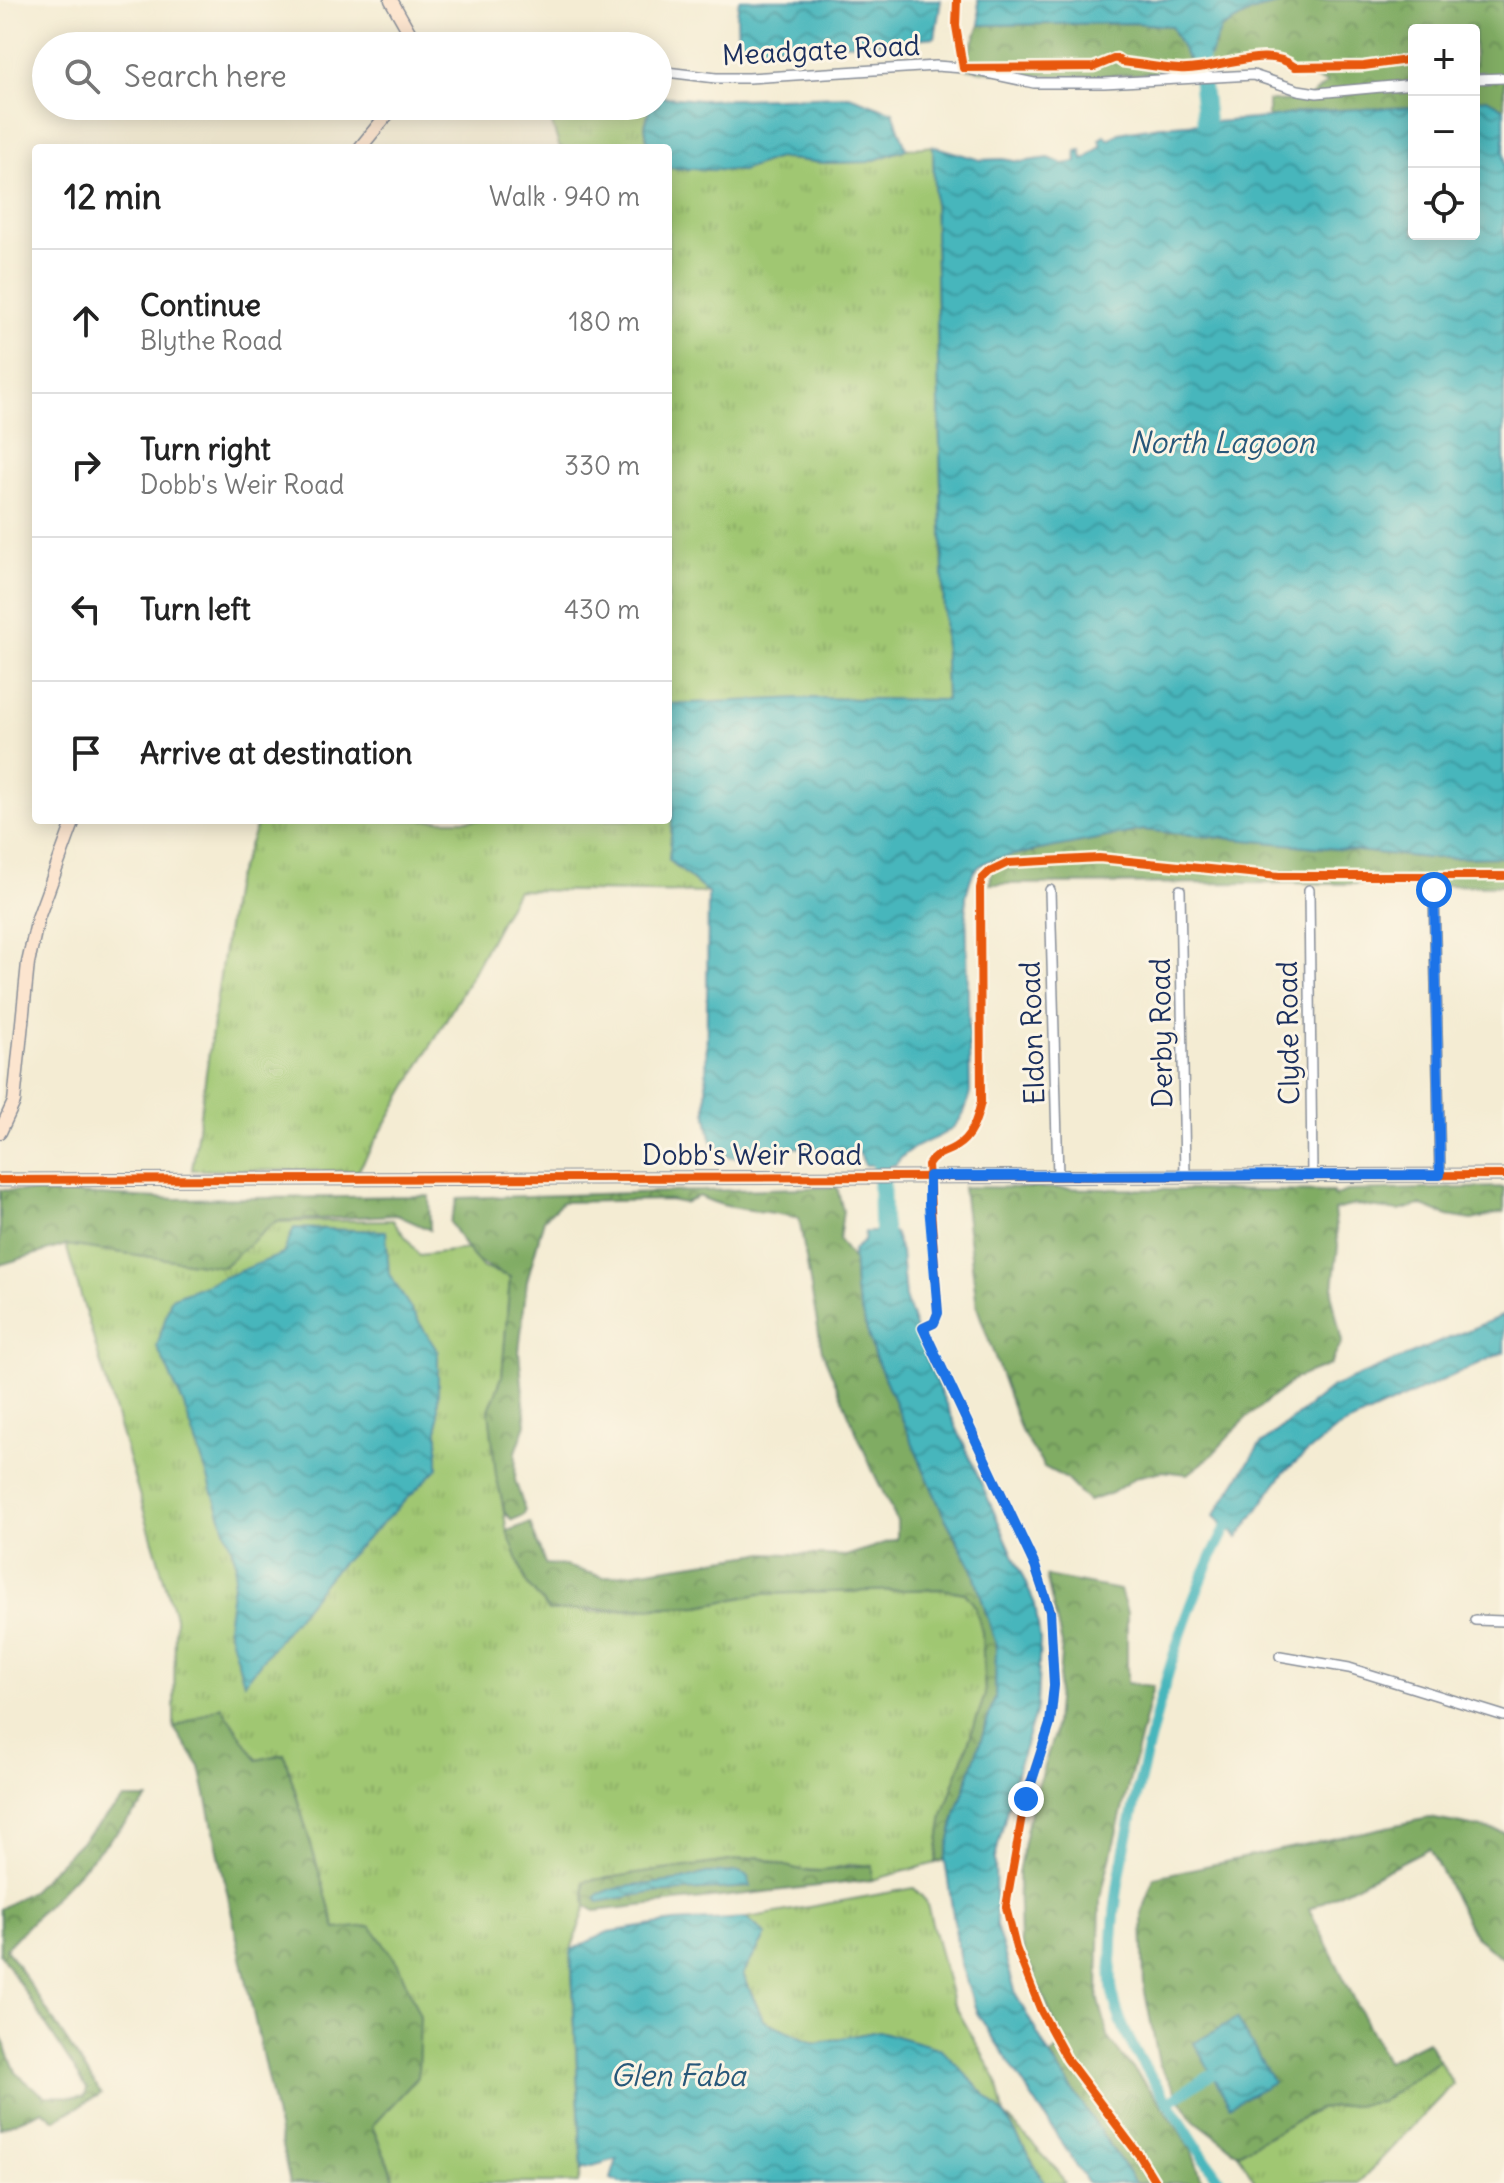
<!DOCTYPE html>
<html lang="en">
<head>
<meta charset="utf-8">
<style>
  :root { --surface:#fff; --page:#f6f6f6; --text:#222; --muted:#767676; --line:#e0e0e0 }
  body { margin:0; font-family:Delius,sans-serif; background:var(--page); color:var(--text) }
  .controls { position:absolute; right:24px; top:24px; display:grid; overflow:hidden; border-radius:8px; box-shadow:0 4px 20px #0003 }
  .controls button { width:72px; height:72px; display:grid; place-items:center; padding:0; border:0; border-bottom:2px solid var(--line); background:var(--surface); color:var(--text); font:40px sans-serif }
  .stop { position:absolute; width:24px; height:24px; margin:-18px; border:6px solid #1a73e8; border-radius:50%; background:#fff }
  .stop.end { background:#1a73e8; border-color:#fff; box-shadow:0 2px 8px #0008 }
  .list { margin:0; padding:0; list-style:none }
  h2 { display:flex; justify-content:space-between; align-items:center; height:104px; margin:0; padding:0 32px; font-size:34px }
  h2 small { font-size:26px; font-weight:400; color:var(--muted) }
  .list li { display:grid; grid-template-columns:52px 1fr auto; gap:24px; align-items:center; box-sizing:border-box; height:144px; padding:0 32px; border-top:2px solid var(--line) }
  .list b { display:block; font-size:30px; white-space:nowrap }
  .list p { margin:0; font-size:26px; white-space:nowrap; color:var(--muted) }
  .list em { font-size:26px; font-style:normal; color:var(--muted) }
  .icon { flex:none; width:44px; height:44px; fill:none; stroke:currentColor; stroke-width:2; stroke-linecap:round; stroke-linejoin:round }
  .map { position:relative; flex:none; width:1504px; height:2183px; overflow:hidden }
  .search { position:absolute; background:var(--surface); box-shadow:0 4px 20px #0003; left:32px; top:32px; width:640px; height:88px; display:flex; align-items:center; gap:20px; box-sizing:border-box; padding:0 28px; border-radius:44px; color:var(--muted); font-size:30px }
  .panel { position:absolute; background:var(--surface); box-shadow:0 4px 20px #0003; left:32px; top:144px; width:640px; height:680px; border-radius:8px }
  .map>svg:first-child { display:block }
  .grass { fill:url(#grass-tufts); stroke:#5e7b68; stroke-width:2 }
  .forest { fill:url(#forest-crowns); stroke:#4e6e61; stroke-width:2 }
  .water { fill:url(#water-waves); stroke:#30728d; stroke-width:2 }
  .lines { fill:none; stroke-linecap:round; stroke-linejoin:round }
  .canal { stroke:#46b6bc; stroke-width:11 }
  .river { stroke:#46b6bc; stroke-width:18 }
  .street-casing { stroke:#888e98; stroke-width:12 }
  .secondary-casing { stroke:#888e98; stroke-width:15 }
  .street { stroke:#fff; stroke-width:9 }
  .secondary { stroke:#fce5cf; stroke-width:12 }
  .cycleway-casing { stroke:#fcf5e5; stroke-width:13 }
  .cycleway { stroke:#e8590c; stroke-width:8 }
  .route { stroke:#1a73e8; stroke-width:10 }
  .labels { text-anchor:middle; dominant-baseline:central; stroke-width:6; stroke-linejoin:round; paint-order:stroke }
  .street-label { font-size:28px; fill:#1b2f5e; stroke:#fcf5e5 }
  .water-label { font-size:30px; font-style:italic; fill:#28587a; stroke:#fcf5e5 }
</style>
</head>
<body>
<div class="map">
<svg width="1504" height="2183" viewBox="0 0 1504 2183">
  <defs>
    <pattern id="grass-tufts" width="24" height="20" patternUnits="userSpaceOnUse" patternTransform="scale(2)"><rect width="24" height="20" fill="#a0c772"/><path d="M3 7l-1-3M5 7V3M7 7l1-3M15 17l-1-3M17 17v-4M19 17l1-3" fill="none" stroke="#89ab65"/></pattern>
    <pattern id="forest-crowns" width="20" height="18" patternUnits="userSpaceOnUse" patternTransform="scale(2)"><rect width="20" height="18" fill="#80ac64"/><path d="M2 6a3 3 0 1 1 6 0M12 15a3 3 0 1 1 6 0" fill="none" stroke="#688c56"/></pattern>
    <pattern id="water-waves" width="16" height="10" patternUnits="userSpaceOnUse" patternTransform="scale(2)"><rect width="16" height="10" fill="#46b6bc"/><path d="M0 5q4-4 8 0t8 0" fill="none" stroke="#3a949c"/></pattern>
  </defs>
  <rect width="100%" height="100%" fill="#fcf5e5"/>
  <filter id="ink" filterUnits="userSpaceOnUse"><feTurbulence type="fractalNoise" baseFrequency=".0125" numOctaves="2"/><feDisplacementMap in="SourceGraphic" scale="16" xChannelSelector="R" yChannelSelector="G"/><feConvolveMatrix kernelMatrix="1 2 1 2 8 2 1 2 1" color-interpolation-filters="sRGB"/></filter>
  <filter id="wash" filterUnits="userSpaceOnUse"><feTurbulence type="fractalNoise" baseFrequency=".006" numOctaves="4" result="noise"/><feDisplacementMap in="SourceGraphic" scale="32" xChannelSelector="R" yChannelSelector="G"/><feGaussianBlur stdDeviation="1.8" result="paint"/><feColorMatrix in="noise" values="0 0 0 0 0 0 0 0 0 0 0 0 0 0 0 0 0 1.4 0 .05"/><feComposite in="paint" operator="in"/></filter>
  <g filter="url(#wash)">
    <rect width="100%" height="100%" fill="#f4ecd3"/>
    <!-- grass -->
    <path class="grass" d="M546,106H650L645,126L648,148H560Z
      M933,146L946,701L802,698L674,799L669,860L708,893L517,890L465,987L358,1171L192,1170L233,886L259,820H668V168L741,171L778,158L825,163L869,162L906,149Z
      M393,1220L419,1255L467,1249L483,1268L510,1277L502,1377L489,1410L506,1527L527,1584L588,1612L699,1606L760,1594L941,1589L965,1593L975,1606L982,1632L985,1695L943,1815L936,1863L872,1880V1866L853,1864L821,1871L798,1870L759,1857L584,1881L586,1906L571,1950L582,2169L578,2183H396L372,2126L336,1930L284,1754L257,1760L221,1707L174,1728L175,1617L66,1245L223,1267L271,1222Z
      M914,1888L926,1901L953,2002L997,2080L1004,2114L1059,2172L1065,2183H1045L1004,2114L879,2031L815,2043L763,2020L743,1974L766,1935L747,1918Z
      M1439,2060L1453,2084L1358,2183H1256L1238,2153L1318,2109L1380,2102Z"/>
    <!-- forest -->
    <path class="forest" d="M1296,0H1504V109L1487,98L1474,100V30H1414V107L1404,108L1309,111L1268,118V101L1306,100L1327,83L1271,63L1181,72L1071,77L998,73L963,68L980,25L1136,23L1171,26L1187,58L1209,57L1220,29L1253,11Z
      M1143,830L1428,858L1504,857V886L1296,883L990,884L993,859Z
      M837,1187L843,1211L839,1240L854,1261L855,1291L874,1354L943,1514L973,1570L996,1645L995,1698L957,1811L945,1860L936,1863L943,1815L985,1695L982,1632L975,1606L965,1593L941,1589L760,1594L699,1606L549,1611L527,1584L507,1531L530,1523L545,1564L565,1566L603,1577L761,1553L846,1556L897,1539V1521L872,1469L822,1351L799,1218C764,1208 735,1214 699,1196L684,1203L669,1200L562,1202L544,1219L527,1281L519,1352L526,1424L516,1452L515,1480L525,1510L524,1515L512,1520L505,1513L496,1476L489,1410L502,1377L510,1277C473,1264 470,1255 450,1222L458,1198Z
      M963,1187L1333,1192V1196L1347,1191L1504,1187V1212L1472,1220L1448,1216L1420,1205L1399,1211L1355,1205L1334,1210L1338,1246L1332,1296L1342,1342L1330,1365L1296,1378L1245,1419L1209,1458L1188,1474L1162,1471L1136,1477L1112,1493L1088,1501L1065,1478L1044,1467L1021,1431L977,1307Z
      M0,1190L177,1199L429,1196L430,1230L397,1215L276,1221L223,1267L66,1245L0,1265Z
      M1046,1576L1120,1590L1127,1613V1683L1153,1686L1100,1899L1098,1996L1109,2040L1158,2099L1191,2149L1203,2183H1135L1050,2056L1064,2044L1020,1943L1018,1873L1031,1807L1054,1734L1062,1644Z
      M221,1706L257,1760L284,1754L336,1929L371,1926L398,1964L420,2016L418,2077L372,2126L396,2183H290L200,1767L174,1728Z
      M124,1799H148L6,1948L101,2094L55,2120L43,2110L0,2128V2034L17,2074L44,2096L85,2097L87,2089L0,1953V1909L32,1890Z
      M1429,1818L1504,1832V1959L1474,1936L1429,1848L1309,1909L1386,2062L1427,2041L1439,2060L1380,2102L1318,2109L1238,2153L1192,2118L1159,2064L1144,1987L1142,1915L1154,1877Z
      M759,1857C779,1864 799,1872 821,1871C840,1869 852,1864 872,1866V1880L595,1911L586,1906L584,1881Z"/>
    <!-- water -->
    <path class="water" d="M739,0H941L935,37L853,44L804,41L763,48H738L737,16Z
      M978,0H1296L1253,11L1221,29L1209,57L1187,58L1171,26L1136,23L980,25Z
      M658,96L699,100L849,96L893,112L906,149L869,162L825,163L778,158L741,171L668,168V148H648L645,126L650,106H658Z
      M1487,98L1504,109V857L1428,858L1143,830L993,859C971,868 971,875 966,897L970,1092C960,1149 920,1130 895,1165H865L860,1154L855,1152C833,1150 808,1146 786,1148C768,1149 736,1166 719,1152C709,1143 709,1123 706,1111L708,893L669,860L674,799L669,704L802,698L946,700L933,146L980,160L1002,159L1021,162L1049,158L1063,164L1077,162L1076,151L1081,150L1083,160L1086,159L1102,145L1099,140L1104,135L1109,140L1119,133L1160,126L1268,118L1309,111L1414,107V234H1474V100Z
      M294,1228L386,1231L389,1274L438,1352V1468L332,1573L244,1683L227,1626L236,1562L183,1403L157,1347L171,1298L283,1254Z
      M865,1232H876L879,1236L884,1233L894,1232L901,1253L905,1297L925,1357L1035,1604L1040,1639L1037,1707L1016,1774L995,1858L996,1925L1017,1997L1050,2056L1135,2183H1088L977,2013L960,1962L945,1860L957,1811L995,1698L996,1645L973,1570L943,1514L874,1354L855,1291L853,1250L864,1241Z
      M1504,1315V1352L1336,1429L1284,1472L1238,1538L1214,1516L1259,1446L1332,1387Z
      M739,1872L748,1876L751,1887L650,1893L598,1902L595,1898L599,1894L615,1888L683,1880L706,1873Z
      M747,1918L766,1935L743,1974L763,2020L815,2043L879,2031L941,2049L1004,2114L1045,2183H621L611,2179L617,2159L582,2169L571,1950L608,1932L674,1922Z
      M1237,2018L1273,2082L1230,2106L1194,2043Z"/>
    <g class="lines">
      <!-- canal -->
      <path class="canal" d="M1168,2102L1212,2074
        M1222,2183C1208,2165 1197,2147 1185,2128C1159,2086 1123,2044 1113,1995C1110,1982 1111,1966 1112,1953C1113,1911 1119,1873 1128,1833C1152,1726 1178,1614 1232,1517"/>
      <!-- river -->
      <path class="river" d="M1199,58L1206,123
        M881,1165L882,1220L887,1258"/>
    </g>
  </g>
  <g filter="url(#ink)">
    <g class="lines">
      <!-- street casing -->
      <g class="street-casing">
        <path id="street" d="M658,71L716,78H749L936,66L963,68L1034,83H1104L1253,75L1298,90L1317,93L1414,84
          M1474,79L1504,78
          M1050,890L1058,1176
          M1180,890L1185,1176
          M1309,890L1312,1175
          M1434,890L1440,1175
          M1475,1620L1504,1621
          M1280,1656L1349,1668L1504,1716"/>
      </g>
      <!-- secondary casing -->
      <g class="secondary-casing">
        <path id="secondary" d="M391,0L417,46
          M360,148L394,106
          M0,1132L14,1102L28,963L38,918L74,820
          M0,1180L1504,1175"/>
      </g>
      <!-- street -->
      <use href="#street" class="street"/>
      <!-- secondary -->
      <use href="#secondary" class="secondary"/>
      <!-- cycleway casing -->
      <g class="cycleway-casing">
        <path id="cycleway" d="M957,0L956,26L963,68L1094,67L1116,58L1122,62C1141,64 1160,68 1179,69C1214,72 1268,43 1295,67L1364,66L1414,59
          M0,1180L1504,1175
          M1156,2183L1139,2155L1067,2059L1041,2011L1016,1948L1006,1907L1024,1804L1050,1724L1054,1685L1050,1611L1035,1566L923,1328L934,1323L938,1313L928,1165C934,1154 945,1153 955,1147C972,1137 977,1119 981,1102L980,888L982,879L989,872L1008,863L1099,858L1279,876H1504"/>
      </g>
      <!-- cycleway -->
      <use href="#cycleway" class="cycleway"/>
    </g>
  </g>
  <g class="lines" filter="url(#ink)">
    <!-- route -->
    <path class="route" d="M1026,1799L1050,1724L1054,1685L1050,1611L1035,1566L923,1328L934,1323L938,1313L929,1205V1176L1440,1175L1434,890"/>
  </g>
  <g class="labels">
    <!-- street labels -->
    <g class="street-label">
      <text transform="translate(821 50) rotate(-3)">Meadgate Road</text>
      <text transform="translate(1032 1033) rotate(-92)">Eldon Road</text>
      <text transform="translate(1161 1033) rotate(-91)">Derby Road</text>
      <text transform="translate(1288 1033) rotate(-91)">Clyde Road</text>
      <text x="752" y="1155">Dobb's Weir Road</text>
    </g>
    <!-- water labels -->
    <g class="water-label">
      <text x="1222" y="442">North Lagoon</text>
      <text x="678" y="2075">Glen Faba</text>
    </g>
  </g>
</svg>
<div class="controls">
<button>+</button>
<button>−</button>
<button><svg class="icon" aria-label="locate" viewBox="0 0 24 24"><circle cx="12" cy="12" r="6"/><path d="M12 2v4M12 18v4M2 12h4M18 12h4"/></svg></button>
</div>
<div class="stop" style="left:1434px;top:890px"></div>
<div class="stop end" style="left:1026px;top:1799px"></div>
<div class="search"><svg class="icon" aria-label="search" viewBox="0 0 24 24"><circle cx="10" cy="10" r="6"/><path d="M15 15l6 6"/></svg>Search here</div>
<section class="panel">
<h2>12 min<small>Walk · 940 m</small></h2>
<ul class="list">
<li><svg class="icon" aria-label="ahead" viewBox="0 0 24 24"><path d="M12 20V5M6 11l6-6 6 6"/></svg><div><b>Continue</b><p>Blythe Road</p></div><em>180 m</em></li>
<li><svg class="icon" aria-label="right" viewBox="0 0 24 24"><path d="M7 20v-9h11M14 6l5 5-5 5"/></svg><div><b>Turn right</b><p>Dobb's Weir Road</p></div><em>330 m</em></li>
<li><svg class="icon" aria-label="left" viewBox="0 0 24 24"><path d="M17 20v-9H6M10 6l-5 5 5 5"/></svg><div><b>Turn left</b></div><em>430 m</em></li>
<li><svg class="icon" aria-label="arrive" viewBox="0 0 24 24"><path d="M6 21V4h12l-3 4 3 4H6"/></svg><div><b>Arrive at destination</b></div></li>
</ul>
</section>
</div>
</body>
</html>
